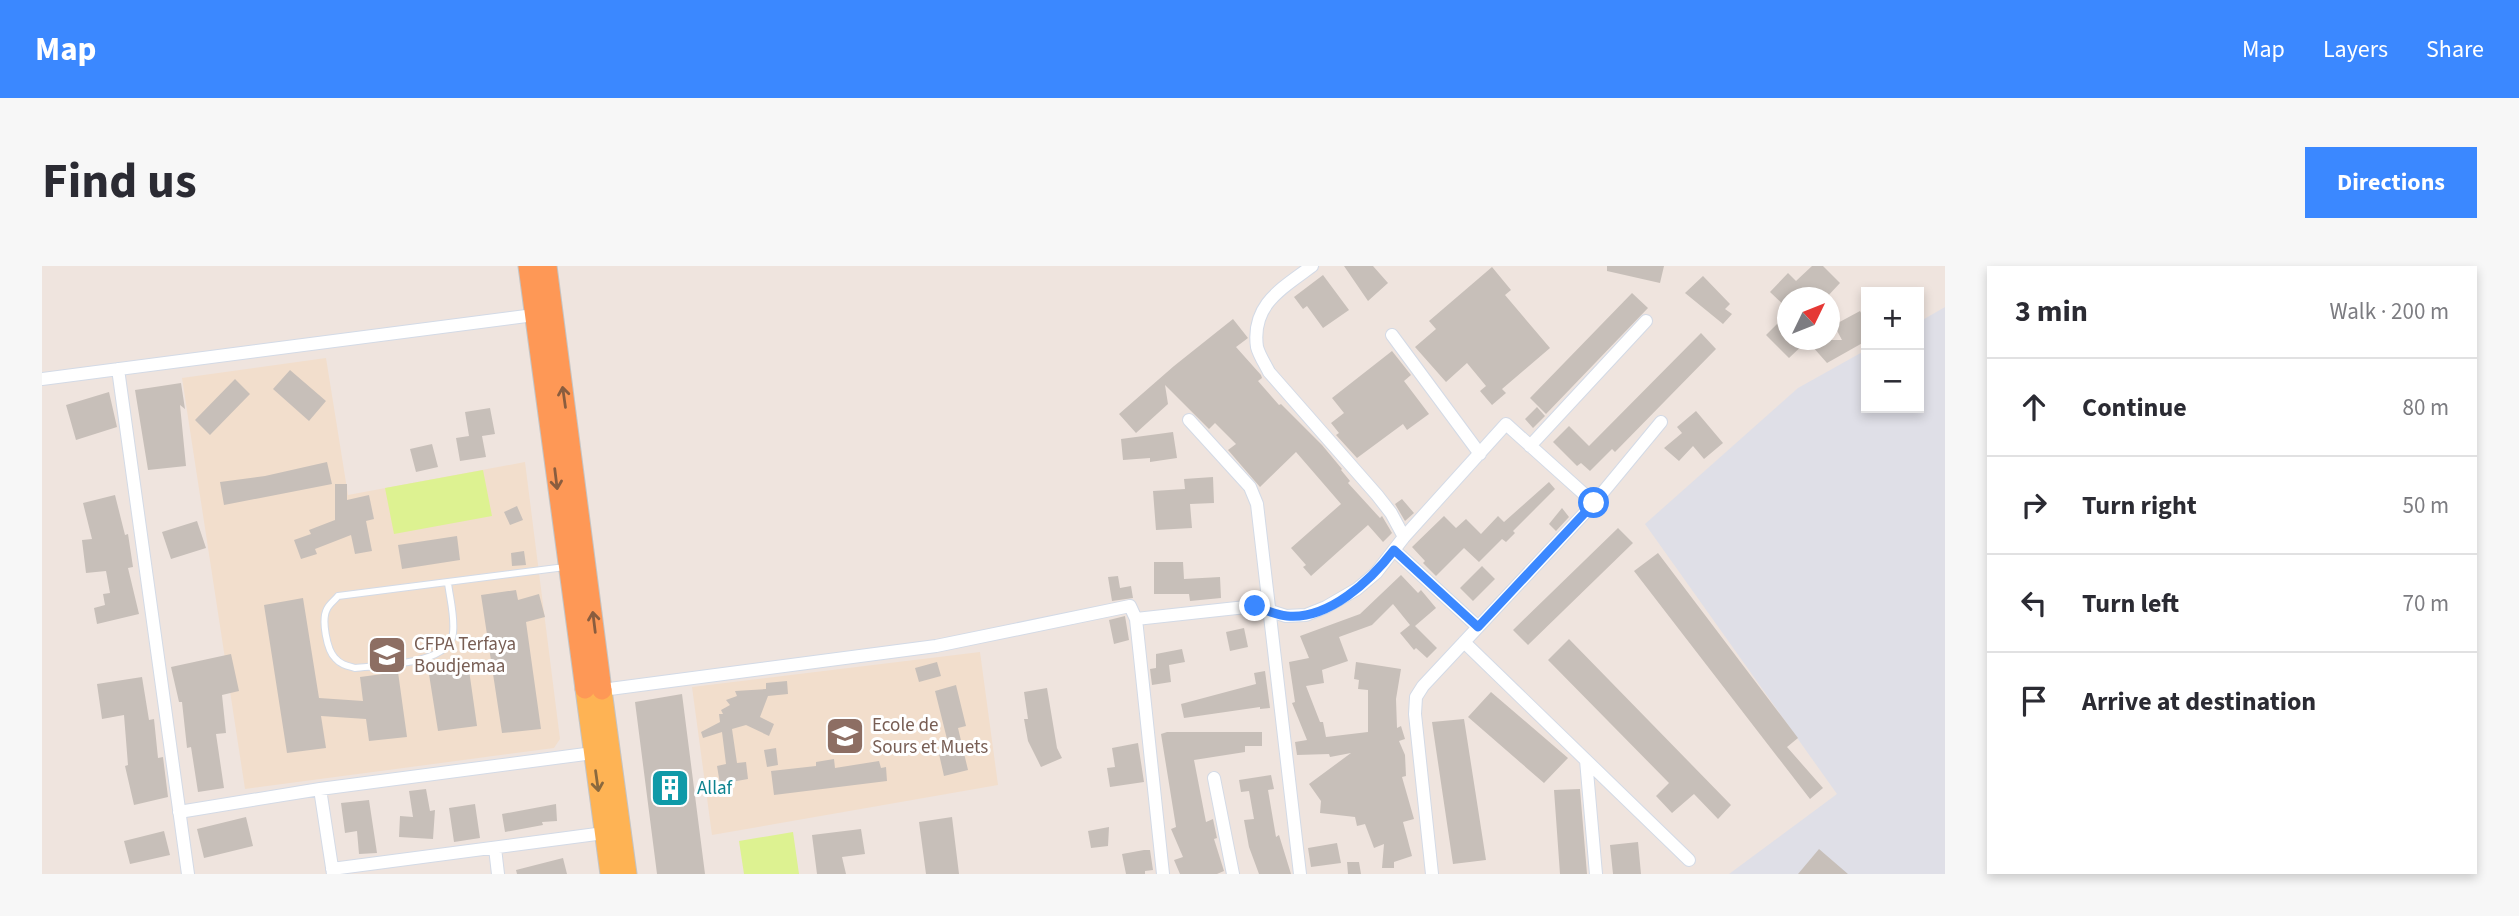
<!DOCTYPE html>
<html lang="en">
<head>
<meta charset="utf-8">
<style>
  :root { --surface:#fff; --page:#f7f7f7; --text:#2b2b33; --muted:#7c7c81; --line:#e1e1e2; --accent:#3b88ff }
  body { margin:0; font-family:"Source Sans 3",sans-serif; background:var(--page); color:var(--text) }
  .controls { position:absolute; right:21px; top:21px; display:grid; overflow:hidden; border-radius:0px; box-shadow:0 4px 10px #0003 }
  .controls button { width:63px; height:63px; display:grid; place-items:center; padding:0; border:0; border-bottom:2px solid var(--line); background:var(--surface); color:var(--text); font:35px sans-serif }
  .compass { position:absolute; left:1735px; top:21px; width:63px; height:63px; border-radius:50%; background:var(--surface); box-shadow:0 4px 10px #0003; rotate:47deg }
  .stop { position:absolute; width:21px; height:21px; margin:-16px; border:5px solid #3b88ff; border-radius:50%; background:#fff }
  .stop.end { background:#3b88ff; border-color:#fff; box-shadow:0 2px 7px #0008 }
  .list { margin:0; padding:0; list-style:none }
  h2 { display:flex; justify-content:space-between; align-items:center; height:91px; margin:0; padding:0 28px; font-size:30px }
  h2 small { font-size:23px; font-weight:400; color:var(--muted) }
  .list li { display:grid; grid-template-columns:46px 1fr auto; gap:21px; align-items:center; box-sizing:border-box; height:98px; padding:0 28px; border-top:2px solid var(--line) }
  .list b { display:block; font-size:26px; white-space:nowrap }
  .list em { font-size:23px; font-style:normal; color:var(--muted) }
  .icon { flex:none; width:38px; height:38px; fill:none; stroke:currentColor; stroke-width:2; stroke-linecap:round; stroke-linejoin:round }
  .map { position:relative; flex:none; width:1903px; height:608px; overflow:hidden; border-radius:0px }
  header { display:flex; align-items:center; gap:42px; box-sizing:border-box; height:98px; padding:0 35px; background:var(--accent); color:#fff }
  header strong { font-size:33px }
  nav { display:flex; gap:38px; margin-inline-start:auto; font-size:24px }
  .intro { display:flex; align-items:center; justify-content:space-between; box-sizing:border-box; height:168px; padding:0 42px }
  h1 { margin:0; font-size:49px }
  .button { padding:18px 32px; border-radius:0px; background:var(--accent); color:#fff; font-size:24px; font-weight:700 }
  main { display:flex; gap:42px; padding:0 42px }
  aside { flex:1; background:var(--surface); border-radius:0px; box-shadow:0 4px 10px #0003 }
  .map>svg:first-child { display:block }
  .industrial { fill:#dfdfe7 }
  .education { fill:#f2decc }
  .pitch { fill:#ddf291 }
  .building { fill:#c7bfb9 }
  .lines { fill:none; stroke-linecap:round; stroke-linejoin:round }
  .service-casing { stroke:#d3dae6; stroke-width:8 }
  .minor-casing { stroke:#d3dae6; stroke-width:14 }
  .primary-casing { stroke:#c4c4c4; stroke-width:21 }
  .trunk-casing { stroke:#c4c4c4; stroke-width:21 }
  .service { stroke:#fff; stroke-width:6 }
  .minor { stroke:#fff; stroke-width:12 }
  .primary { stroke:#feb354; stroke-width:19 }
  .trunk { stroke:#fe9856; stroke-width:19 }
  .oneway { stroke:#8a5d3f }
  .oneway2 { stroke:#8a693e }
  .route { stroke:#3b88ff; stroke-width:9 }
  .labels { text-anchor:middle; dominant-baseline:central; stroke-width:6; stroke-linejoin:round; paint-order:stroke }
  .education-label { font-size:19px; fill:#785e54; stroke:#fff; text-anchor:start }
  .culture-label { font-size:19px; fill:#0d838f; stroke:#fff; text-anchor:start }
</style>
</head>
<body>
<header>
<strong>Map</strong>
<nav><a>Map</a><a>Layers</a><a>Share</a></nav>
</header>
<div class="intro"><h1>Find us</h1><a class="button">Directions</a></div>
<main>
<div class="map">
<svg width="1903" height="608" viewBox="0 0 1903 608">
  <rect width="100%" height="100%" fill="#efe4de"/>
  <!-- industrial -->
  <path class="industrial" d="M1903,41V608H1687L1795,528L1603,258L1756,122L1824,84V142H1877V56Z"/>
  <!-- education -->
  <path class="education" d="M284,92L306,229L483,196L518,473L512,482L203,523L140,112Z
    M938,386L956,519L670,569L650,421Z"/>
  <!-- pitch -->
  <path class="pitch" d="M441,204L450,250L352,268L343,222Z
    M751,566L757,608H702L697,575Z"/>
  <!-- building -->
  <path class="building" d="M1302,0H1331L1346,17L1326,35Z
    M1565,0H1622L1618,17L1565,5Z
    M1770,0H1781L1798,17L1784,32H1746V43L1728,26L1746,7L1754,15Z
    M1450,1L1469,24L1463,29L1508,82L1460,123L1464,127L1450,139L1438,125L1444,120L1425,97L1404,116L1373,81L1394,63L1387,55Z
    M1281,9L1307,44L1281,62L1265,40L1261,43L1252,31Z
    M1661,10L1688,38L1683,43L1690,48L1681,58L1643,27Z
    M1590,27L1606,42L1504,148L1488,132Z
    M1818,45L1824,56V75L1785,97L1770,80L1777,74H1800L1792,59Z
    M1746,47V74H1766L1747,92L1724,69Z
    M1191,53L1206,72L1194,81L1219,109L1220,112L1216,115L1237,139L1239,138L1280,179L1300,203L1299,204L1308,215L1306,217L1338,252L1340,250L1350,267L1341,276L1326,259L1269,310L1261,301L1264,299L1249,282L1299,238L1254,186L1218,221L1186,184L1194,178L1173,157L1167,163L1123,119L1126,138L1094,167L1077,148L1132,100Z
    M1659,67L1674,83L1573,186L1570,183L1548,205L1539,197L1535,200L1511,176L1527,160L1547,180Z
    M1350,85L1369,109L1362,115L1387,148L1365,164L1361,158L1315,192L1294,169L1297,167L1289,157L1302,147L1290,132Z
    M248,104L284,135L267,155L231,123Z
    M193,113L208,128L168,169L153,154Z
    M139,117L143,143L138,139L144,200L106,204L93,124Z
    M67,126L75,161L34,174L24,139Z
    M1495,141L1503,150L1491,162L1483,153Z
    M448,142L453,168L440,170L444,191L418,195L414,172L427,170L423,146Z
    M1654,145L1681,177L1662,193L1651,180L1637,195L1622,182L1640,167L1635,161Z
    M1131,166L1135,192L1108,196V192L1081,194L1079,173Z
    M390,178L396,201L374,206L368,183Z
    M285,196L290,218L182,239L178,216L223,210Z
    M1171,211L1172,237L1148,238L1150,262L1114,264L1111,225L1143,223L1142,213Z
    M1507,216L1513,223L1471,265L1473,267L1464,276L1460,273L1437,296L1422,282L1394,310L1381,297L1383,295L1370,281L1402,250L1414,262L1424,253L1439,268L1456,250L1462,256Z
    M293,218H305V234L327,229L332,253L324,255L330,285L313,288L309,269L273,283L275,288L259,293L252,274L269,268L267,264L293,254Z
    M73,229L83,269L86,268L91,301L86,302L97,348L55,358L52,342L63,339L61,328L68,327L64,305L44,307L40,274L50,273L41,237Z
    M1360,233L1372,247L1363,255L1353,238Z
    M475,240L481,254L468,259L462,246Z
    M1520,242L1527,251L1514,265L1507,258Z
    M155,255L164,282L129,293L120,266Z
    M1576,262L1591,277L1486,379L1471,364Z
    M415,270L418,294L360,303L356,279Z
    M482,285L484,299L470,300L469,287Z
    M1616,287L1756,472L1745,481L1781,522L1768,533L1592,305Z
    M1112,296H1141L1142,313L1178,311L1179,332L1148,335L1147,328H1112Z
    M1440,300L1453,313L1431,335L1418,322Z
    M1359,309L1376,327L1379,324L1394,342L1373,360L1395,382L1385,392L1374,382L1372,384L1358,367L1368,359L1351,338L1330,359L1297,371L1306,395L1280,404L1282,417L1264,420L1278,456H1281L1284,471L1326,466V424L1316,423L1317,414L1312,413L1314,396L1359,403L1354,433L1355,462L1359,460L1363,473L1357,475L1363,489L1364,510L1360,511L1372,553L1361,556L1370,590L1352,596V602H1340L1342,578L1332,582L1323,558L1315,560L1313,551L1278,547L1279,535L1267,518L1309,487L1288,491L1287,488L1255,489L1253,476L1265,474L1250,437L1253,436L1247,396L1267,392L1258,370L1318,348Z
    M1076,310L1078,322L1089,320L1091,332L1070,335L1066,311Z
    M474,324L476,334L497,328L503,351L484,356L499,463L460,467L439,329Z
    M261,332L277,432L321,435L318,411L356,406L365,471L327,475L324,453L279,450L284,482L245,487L222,339Z
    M1083,350L1087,374L1072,378L1067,354Z
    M1202,362L1206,381L1188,385L1184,366Z
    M1527,373L1689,539L1676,553L1652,528L1630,547L1614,530L1627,517L1506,394Z
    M1140,383L1143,396L1127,399L1129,416L1110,419L1108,403L1114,402V388Z
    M189,388L197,425L180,429L184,467L174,468L182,522L156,526L149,481L145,482L140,436H137L129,401Z
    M895,396L899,410L877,416L873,402Z
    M426,397L435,460L396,465L386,402Z
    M1223,405L1228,442L1218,443V441L1142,452L1139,438L1214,418L1212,407Z
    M100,411L107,454L112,453L116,492L121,491L126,531L92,539L83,500L86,499L82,449L60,453L55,418Z
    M745,415L746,428L726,430L718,451L732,458L727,470L704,459L690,463L695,497L704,496L706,513L678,518L675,500L684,498L680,466L661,472L659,466L678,456L677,448H681L679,444L688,439L684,434L695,430L693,425L724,423V417Z
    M914,419L924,460L916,462L926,504L902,510L897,488L908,485L893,425Z
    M1005,422L1015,482L1020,492L999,501L986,475L982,453H986L982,426Z
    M1449,426L1526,492L1502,517L1426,451Z
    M640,428L663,608H615L593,436Z
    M1422,453L1444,594L1411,598L1390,456Z
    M1125,466H1220V480H1203V486L1152,494L1164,556L1171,553L1175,572L1172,573L1182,605L1175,608H1138L1132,594L1141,591L1129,563L1134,561L1119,468Z
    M1096,477L1102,516L1068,521L1065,502L1073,501L1070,482Z
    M734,482L736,499L725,501L722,484Z
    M792,493L793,502L837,495L839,502L844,501L845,515L732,529L729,505L774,500V496Z
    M1229,509L1232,523L1226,524L1234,571L1237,569L1249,608H1217L1207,581L1202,554L1212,553L1207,525L1199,526L1197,514Z
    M384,523L388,545L393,544L391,573L357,571L358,550L371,551L367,525Z
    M1538,523L1545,608H1518L1512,524Z
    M327,534L335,587L317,588L315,565L303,567L299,537Z
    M433,538L438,572L412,576L407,542Z
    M514,538L515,555L500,556L501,559L463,566L460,548Z
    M204,551L211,580L162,592L155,563Z
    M910,551L917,608H884L877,556Z
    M1067,561L1066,580L1049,582L1046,565Z
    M819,563L823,588L800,591L804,608H775L770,569Z
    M122,565L128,589L88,598L82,575Z
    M1596,576L1599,608H1571L1568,579Z
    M1295,577L1299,597L1269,601L1266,582Z
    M1777,583L1806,608H1756Z
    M1102,584H1108L1111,604L1103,605V608H1084L1080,588Z
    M521,592L525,608H475L474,604Z
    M1305,596H1317L1319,608H1306Z"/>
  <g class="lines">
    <!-- service casing -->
    <g class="service-casing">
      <path id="service" d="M406,317C408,333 413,351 411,367C408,399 339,399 313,402C306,400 299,399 293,392C285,384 279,354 285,343C287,338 293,334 296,330L523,301"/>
    </g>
    <!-- minor casing -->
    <g class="minor-casing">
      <path id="minor" d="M1270,0C1241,22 1209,38 1215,81C1217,89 1223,98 1227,106L1335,229L1349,247L1362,271
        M1350,69L1438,188
        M76,103L146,608
        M0,113L492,49
        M1147,154L1208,221L1215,238L1258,608
        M1488,180L1604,55
        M1352,284L1436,361
        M1094,353L1213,340L1244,350L1264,349L1284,341L1315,323L1334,307L1362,271L1464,158L1552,237
        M1422,376L1647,594
        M560,424L894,380L1088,340L1094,353L1121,608
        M1544,494L1554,608
        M1172,512L1191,608
        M278,523L291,608
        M137,546L278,523L551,487
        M453,582L456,608
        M290,603L562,567
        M1390,608L1373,448L1374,431L1381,420L1552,237L1619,156"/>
    </g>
    <!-- primary casing -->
    <g class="primary-casing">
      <path id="primary" d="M543,423L568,608
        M560,424L585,608"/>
    </g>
    <!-- trunk casing -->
    <g class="trunk-casing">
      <path id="trunk" d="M486,0L543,423
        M505,0L560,424"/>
    </g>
    <!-- service -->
    <use href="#service" class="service"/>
    <!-- minor -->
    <use href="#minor" class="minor"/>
    <!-- primary -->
    <use href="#primary" class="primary"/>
    <!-- trunk -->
    <use href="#trunk" class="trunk"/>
  </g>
  <!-- one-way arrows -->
  <defs><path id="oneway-shaft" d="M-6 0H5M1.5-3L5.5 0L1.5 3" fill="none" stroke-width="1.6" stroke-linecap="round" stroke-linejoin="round" transform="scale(1.75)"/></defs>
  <g class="oneway">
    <use href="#oneway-shaft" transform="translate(522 131) rotate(-98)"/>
    <use href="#oneway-shaft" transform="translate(514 213) rotate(83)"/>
    <use href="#oneway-shaft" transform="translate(552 356) rotate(-97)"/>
  </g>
  <use class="oneway2" href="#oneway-shaft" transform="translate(555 515) rotate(82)"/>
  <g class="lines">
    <!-- route -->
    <path class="route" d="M1213,340C1223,344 1234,349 1245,350C1287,354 1329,314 1352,284L1436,361L1552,237"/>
  </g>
  <!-- icons -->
  <defs>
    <g id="university-square" transform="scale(2.0125)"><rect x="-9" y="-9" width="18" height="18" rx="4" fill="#8d6e63" stroke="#fff"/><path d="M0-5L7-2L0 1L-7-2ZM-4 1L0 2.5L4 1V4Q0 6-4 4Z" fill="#fff"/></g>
    <g id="school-square" transform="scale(2.0125)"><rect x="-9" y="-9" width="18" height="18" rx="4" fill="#8d6e63" stroke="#fff"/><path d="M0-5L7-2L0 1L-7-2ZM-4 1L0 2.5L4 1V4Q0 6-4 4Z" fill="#fff"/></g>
    <g id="building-square" transform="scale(2.0125)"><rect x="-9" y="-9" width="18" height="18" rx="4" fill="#0f9aa8" stroke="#fff"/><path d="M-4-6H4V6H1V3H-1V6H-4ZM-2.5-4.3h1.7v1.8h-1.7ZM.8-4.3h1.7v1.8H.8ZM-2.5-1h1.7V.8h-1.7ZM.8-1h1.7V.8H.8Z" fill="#fff"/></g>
  </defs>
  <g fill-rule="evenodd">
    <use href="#university-square" x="345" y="389"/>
    <use href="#school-square" x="803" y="470"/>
    <use href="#building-square" x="628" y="522"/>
  </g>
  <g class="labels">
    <!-- education labels -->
    <g class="education-label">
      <text x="372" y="378">CFPA Terfaya<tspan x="372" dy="22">Boudjemaa</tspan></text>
      <text x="830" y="459">Ecole de<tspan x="830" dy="22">Sours et Muets</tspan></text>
    </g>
    <!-- culture labels -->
    <g class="culture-label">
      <text x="655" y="522">Allaf</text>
    </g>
  </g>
</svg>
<div class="controls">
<button>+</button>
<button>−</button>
</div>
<svg class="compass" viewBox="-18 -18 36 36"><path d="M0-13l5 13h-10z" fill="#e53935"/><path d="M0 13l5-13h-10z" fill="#7c7c81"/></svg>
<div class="stop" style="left:1552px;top:237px"></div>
<div class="stop end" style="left:1213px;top:340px"></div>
</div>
<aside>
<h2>3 min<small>Walk · 200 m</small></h2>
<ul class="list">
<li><svg class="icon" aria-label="ahead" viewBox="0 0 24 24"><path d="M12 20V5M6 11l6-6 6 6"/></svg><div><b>Continue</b></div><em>80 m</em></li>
<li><svg class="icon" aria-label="right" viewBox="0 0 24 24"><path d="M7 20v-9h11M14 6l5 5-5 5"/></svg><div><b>Turn right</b></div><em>50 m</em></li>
<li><svg class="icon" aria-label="left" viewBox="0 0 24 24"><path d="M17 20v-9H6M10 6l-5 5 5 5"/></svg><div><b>Turn left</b></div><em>70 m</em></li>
<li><svg class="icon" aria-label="arrive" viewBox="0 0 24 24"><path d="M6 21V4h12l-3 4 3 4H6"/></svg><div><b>Arrive at destination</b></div></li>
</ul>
</aside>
</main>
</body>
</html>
